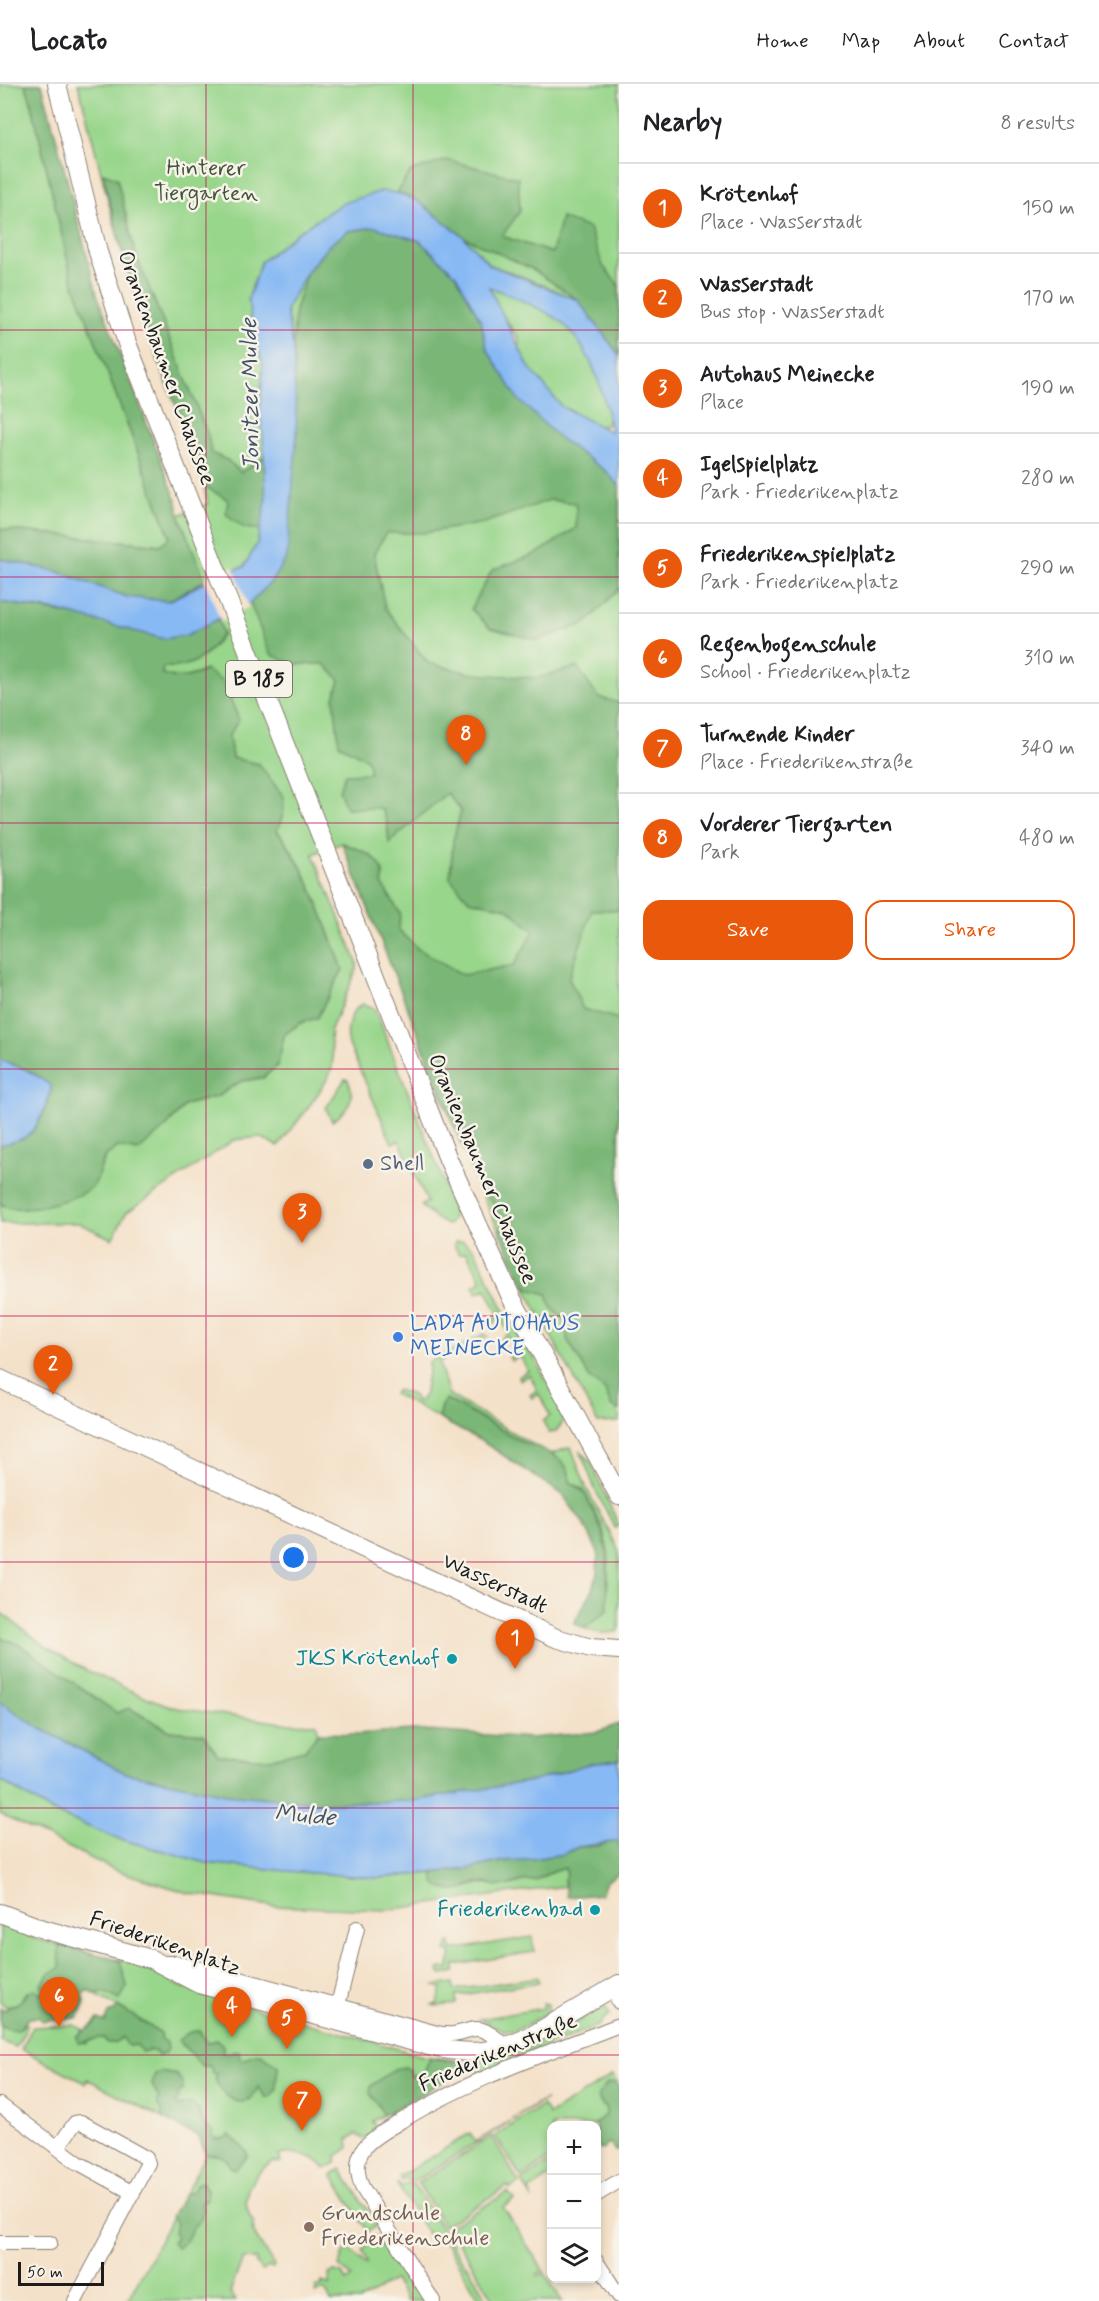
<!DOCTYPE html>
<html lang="en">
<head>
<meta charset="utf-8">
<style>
  :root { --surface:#fff; --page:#f6f6f6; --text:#202124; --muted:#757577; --line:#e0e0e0; --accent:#ea580c }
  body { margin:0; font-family:Mynerve,sans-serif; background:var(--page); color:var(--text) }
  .controls { position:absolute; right:18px; bottom:18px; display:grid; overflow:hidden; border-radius:12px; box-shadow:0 3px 9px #0003 }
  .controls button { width:54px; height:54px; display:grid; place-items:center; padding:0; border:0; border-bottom:2px solid var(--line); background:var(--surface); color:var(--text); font:30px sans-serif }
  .scale { position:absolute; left:18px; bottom:15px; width:86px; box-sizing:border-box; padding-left:6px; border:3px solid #1c1c1c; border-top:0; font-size:16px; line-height:21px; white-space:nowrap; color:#1c1c1c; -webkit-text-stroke:4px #f7f3e8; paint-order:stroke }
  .you { position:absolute; left:294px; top:1474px; width:21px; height:21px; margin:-15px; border:4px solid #fff; border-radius:50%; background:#1a73e8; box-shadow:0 0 0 9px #1a73e833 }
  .badge { display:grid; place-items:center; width:39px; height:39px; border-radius:50%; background:var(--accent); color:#fff; font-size:20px; font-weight:700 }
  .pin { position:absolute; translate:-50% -50px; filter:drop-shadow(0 2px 3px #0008) }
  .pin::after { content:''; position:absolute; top:32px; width:21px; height:18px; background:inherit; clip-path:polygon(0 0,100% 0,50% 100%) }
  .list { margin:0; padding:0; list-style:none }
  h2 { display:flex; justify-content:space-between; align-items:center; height:78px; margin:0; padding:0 24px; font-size:26px }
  h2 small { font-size:20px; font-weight:400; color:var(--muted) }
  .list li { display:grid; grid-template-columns:39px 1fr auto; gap:18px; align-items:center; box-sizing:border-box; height:90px; padding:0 24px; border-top:2px solid var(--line) }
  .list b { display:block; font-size:22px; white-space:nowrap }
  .list p { margin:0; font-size:20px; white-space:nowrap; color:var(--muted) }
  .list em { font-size:20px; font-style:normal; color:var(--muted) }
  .actions { display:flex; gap:12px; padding:18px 24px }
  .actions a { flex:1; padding:14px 0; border:2px solid var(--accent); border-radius:18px; text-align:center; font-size:21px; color:var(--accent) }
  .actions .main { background:var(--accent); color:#fff }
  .icon { flex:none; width:33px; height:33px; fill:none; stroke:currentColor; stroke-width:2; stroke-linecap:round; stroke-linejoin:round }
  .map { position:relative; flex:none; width:619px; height:2217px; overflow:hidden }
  header { display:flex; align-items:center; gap:36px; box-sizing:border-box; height:84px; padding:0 30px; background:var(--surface); border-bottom:2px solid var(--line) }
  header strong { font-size:28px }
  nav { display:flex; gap:33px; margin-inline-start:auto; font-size:21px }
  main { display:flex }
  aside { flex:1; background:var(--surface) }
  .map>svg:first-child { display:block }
  .green { fill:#98d68b; stroke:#5a7954; stroke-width:1.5 }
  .forest { fill:#7ab777; stroke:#4b6a4a; stroke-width:1.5 }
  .water { fill:#87b9f4; stroke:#526a88; stroke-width:1.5; fill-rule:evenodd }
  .pier { fill:#f4e1c9 }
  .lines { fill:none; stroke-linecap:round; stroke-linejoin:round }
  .minor-casing { stroke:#887e72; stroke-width:16 }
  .major-casing { stroke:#887e72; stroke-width:20 }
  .minor { stroke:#fff; stroke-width:14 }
  .major { stroke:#fff; stroke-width:18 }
  .grid { fill:none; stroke:#c2185b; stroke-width:1.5; stroke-opacity:0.55 }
  .service-dot { fill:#5c6f8a; stroke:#f7f3e8; stroke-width:2 }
  .shop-dot { fill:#3f7fe0; stroke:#f7f3e8; stroke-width:2 }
  .culture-dot { fill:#0f9aa8; stroke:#f7f3e8; stroke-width:2 }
  .education-dot { fill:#8d6e63; stroke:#f7f3e8; stroke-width:2 }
  .labels { text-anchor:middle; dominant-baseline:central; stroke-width:5; stroke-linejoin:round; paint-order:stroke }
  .shield { fill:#f7f3e8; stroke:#5e5c59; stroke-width:1.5 }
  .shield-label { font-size:21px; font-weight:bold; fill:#1c1c1c }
  .park-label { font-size:22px; fill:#41543d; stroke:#f7f3e8 }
  .street-label { font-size:22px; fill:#1c1c1c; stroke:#f7f3e8 }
  .service-label { font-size:22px; fill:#4e5e75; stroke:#f7f3e8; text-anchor:start }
  .shop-label { font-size:22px; fill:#366cbe; stroke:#f7f3e8; text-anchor:start }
  .culture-label { font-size:22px; fill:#0d838f; stroke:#f7f3e8; text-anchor:end }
  .education-label { font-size:22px; fill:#785e54; stroke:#f7f3e8; text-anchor:start }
  .water-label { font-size:24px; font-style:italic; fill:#415368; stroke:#f7f3e8 }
</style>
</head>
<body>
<header>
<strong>Locato</strong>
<nav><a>Home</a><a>Map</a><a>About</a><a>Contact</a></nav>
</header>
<main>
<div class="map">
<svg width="619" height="2217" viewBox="0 0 619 2217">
  <rect width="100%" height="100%" fill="#f7f3e8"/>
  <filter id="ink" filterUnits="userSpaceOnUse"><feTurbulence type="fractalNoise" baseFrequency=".0167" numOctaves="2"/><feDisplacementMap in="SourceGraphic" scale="12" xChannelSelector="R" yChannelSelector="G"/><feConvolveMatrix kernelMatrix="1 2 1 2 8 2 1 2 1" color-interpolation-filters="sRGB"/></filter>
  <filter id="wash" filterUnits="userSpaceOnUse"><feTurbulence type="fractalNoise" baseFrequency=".008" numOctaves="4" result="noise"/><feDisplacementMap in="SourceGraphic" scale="24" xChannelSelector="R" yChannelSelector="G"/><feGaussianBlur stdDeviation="1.35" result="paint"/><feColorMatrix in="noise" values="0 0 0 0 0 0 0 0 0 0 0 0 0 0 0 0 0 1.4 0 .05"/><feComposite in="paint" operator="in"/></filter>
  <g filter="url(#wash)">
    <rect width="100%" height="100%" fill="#f4e1c9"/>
    <!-- green -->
    <path class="green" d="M0,0H25L31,16L72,195L170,453L161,461L0,445Z
      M78,0H619V271L578,216L524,193L490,181L464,153L343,119L298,148L261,178L254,257L263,278L260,326L263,350L266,418L257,460L244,483L224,488L204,498L179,431L208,420C193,349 159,285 137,217C113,146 98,72 78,0Z
      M328,162L619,402V1338L598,1339L531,1215L480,1106L453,1040L357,793L342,759L313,770L357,878V885L331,945C328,958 335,971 332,983C329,1000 290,1047 278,1062L260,1053L234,1056L126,1129L112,1155L79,1139H0V1118L3,1122L93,1102L106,1072L118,1063L166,1043L185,1021L218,1012L241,997L263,994L278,981L284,951L300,939L317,933L343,885C324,837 309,786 277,746L283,730L259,680L232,674L229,651L206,586C190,594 179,596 162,590V583C193,585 206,573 223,550L218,535L250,519L293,263L286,226L307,188Z
      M496,200C511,216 514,210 532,217C542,221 571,235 577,243C599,268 617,308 607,341L596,343L584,339L572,327L561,323L539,295L518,276L519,255L492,215L489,201Z
      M363,920L372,923L376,928L449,1111C453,1121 458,1132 448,1141C442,1140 424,1126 421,1121L427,1118L399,1056L392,1059L349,961C345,948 349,926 363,920Z
      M345,995L348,996C356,1013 348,1028 332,1037L326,1024Z
      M463,1157L474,1165L507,1232L528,1263L560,1321L563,1335L562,1340L555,1348L549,1349L543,1337L550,1332L539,1310L532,1314L530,1311L537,1306L530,1291L520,1296L518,1293L528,1287L520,1272L511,1277L509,1273L517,1268L510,1254L502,1258L501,1255L509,1250L501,1235L492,1240L490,1237L499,1231L486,1205L477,1209L473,1202L482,1197L466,1168L459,1170L454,1161L455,1158Z
      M484,1250L488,1253L439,1278L449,1311L532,1360L528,1361L446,1315L441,1322L438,1334L394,1310L397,1306L413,1311L416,1318H419L425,1310C425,1299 429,1290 429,1278Z
      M571,1363L586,1403L619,1467V1547C606,1551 596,1549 584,1544L603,1530L607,1516L609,1470L602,1443L583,1405L570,1398C571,1384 562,1377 551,1370Z
      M580,1366L590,1377L619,1442L615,1444L595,1405Z
      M0,1528L46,1563L86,1586L140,1611L176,1624L283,1639L317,1640L318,1649L305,1666L268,1675L218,1671L203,1650L170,1647L129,1624L117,1629L18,1560L0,1553Z
      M0,1696L51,1727L116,1754L207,1779L379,1794L434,1789L433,1792L459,1806C484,1796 483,1801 507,1801C519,1801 520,1794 535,1797L555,1786L566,1784L567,1790L564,1796L565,1802L386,1826L271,1822L188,1809L115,1786L0,1730Z
      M0,1840L35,1855L134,1879L184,1904L203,1910L423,1972L467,1978L469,1983L373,2037L378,2046L364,2055L356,2050L348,2055L349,2064L337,2072L336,2079L325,2085C314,2070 297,2068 279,2071L281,2078L276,2079L274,2077C250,2091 237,2114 254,2139L252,2141L254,2145L252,2146L274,2182L273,2184L268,2183L262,2187L256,2180V2175H243L230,2208L236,2217H127L206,2071L199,2053L87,1995L85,1999L21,1965L33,1943L74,1941L84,1946L77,1952L86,1960L94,1953L103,1954L127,1928L54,1888L49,1890L41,1901L44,1909L41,1911L26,1908L17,1920L7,1923L0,1918Z
      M532,1853L534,1868L455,1881V1888L442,1891L439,1888L440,1884L448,1885L452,1869L446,1867L449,1859H451L452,1866Z
      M538,1893L539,1898L456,1912V1920L437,1922L431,1921L437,1920L442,1905L435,1902L453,1899L454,1906Z
      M543,1919L548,1920L549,1927L525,1942L513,1947L504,1946L480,1935L544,1924Z
      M606,1924L610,1931L601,1938L600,1941L478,1989L473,1977C520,1975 558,1948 598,1925Z
      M25,1940L28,1941L16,1963L0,1957V1941L18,1946Z
      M612,1991L617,1999L600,2018L606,2025V2031L594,2041L552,2042L551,2074L521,2093L495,2052L543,2021L549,2031Z
      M546,2015L415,2097L405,2095L402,2097L399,2093L470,2049L476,2058Z
      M492,2052L519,2099L510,2105L508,2102L444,2142L418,2099Z
      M551,2078V2092L529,2106L533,2116L521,2096Z
      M341,2085L377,2141L368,2148L332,2091Z
      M399,2099L401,2103L408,2099L413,2100L466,2182H468L488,2217H481L443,2154L433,2159L397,2100Z
      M508,2108L514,2116L503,2123L543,2186L537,2190L539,2192L544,2188L562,2217H495L449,2143Z
      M377,2152L410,2205L417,2202L425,2217H405L406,2216L394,2196L360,2217H331L325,2206L315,2210L317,2202L321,2203L322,2198L330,2201L329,2190L334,2188L342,2190L347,2197L352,2193L339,2182L345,2167L353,2168L365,2180L367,2179L362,2167L366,2163L367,2156Z"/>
    <!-- forest -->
    <path class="forest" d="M25,0H42L97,210L177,418L179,431L205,496L169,517L127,513L56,487L0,475V445L160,461L170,453L72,195L31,17Z
      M447,76L518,94L520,127L502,152L552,169L561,134L589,144L603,182L619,202V271L578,216L532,185L464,153L416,116L397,109L410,88Z
      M103,89L117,94L135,168L208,351L211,369L227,376L241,388L264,373L266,418L260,446L244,444L226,430L228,416L204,402C193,357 172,316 157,273C135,213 117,152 103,89Z
      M375,143L420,157L456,191L481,237L487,265L558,353L607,388L619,402V505L585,540L537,556L490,544L471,525L492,486L538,469L576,444V419L550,416L484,439L423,449H386L374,470L385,524L428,579L473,590L537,594L577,583L598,613L619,619V829L618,826H592L569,894L583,925L619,935V1327L611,1322L605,1306L589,1293L567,1255L565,1237L551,1223L547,1210L529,1205L520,1192L500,1148L503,1137L492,1117L480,1106L342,759C360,765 390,775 382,800L400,829L399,846L418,865L463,891L514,881L534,847L507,824L469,816L450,794L453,757L461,727L447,709L389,759L387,739L381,724H346L339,706L345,690L370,689L367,675L339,660L334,614L340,596L324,580H291L270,570L250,519L271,498L297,349L293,263L295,226L307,188L328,162L348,147Z
      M0,518L187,551L218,535L223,550C206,573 193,585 163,583L162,590C179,596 190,594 206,586L224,599L239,636L229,651L232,674L259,680L284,713L283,730L277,747C309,786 324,837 343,885L317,934L300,939L284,951L278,981L262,994L241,997L218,1012L185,1021L166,1043L138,1067L118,1063C114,1066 109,1069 106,1072C99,1080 100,1094 93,1102C80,1116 12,1134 0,1118V1061C10,1058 23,1056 31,1049C39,1042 51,1012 51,1002L39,993L25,985L0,976Z
      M446,1315L528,1361L532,1360C549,1369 571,1376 570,1398C588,1407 586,1414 594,1430C614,1466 605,1488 608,1526L584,1544L574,1539L593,1505L597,1489L598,1468L584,1440L562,1410L483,1358L438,1334L441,1322Z
      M0,1553L18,1560L117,1629L129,1624L170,1647L203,1650L218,1671L268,1675L305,1666L318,1649L357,1650L412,1646L531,1654L597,1648L619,1640V1676L588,1680L538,1696L412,1717L324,1719L226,1710L125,1689L36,1642L0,1618Z
      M614,1757H619V1789L606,1798L601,1810L567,1813L564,1796L567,1790L565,1784L555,1786L535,1797C518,1794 514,1803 499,1802C491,1802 485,1797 476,1799C470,1800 465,1805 459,1806C447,1809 431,1803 434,1789L468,1785L503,1777L525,1776L564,1770L578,1763L597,1762Z
      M59,1861L120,1877L127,1902L120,1916L104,1908L95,1910L88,1906L83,1910L85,1918L78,1934L42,1937L38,1933L29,1934L18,1946L9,1945L0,1941V1924L4,1927C9,1921 12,1922 18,1919C25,1914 25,1908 34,1905L41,1911L44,1909L41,1901L49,1890L60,1884C61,1875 57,1870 59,1861Z
      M119,1923L161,1949V1954L167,1959L168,1965L164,1970L158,1972L156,1968L149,1966L142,1968L137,1961L129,1962L126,1960L123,1953L115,1959H108L103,1954C93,1953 88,1960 78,1959L77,1952C84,1946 93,1943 98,1935L105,1938L109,1930Z
      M199,1946L207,1959L217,1956L223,1961V1968L226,1970L239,1967L240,1974L243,1976L251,1971L261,1970L278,1982C278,1990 275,1998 277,2005L271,2012L266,2014L258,2003L251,2015C248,2016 245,2018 241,2018C230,2018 218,2004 215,1995L217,1990L213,1989L210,1982H202L178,1956L188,1949Z
      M430,1974L467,1978L469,1983L384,2031L370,2009L371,2002L394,1985L405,1983L410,1987L412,1993L417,1990L422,1992Z
      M161,1988L177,1991L183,2000V2006L177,2010L179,2014L175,2018L178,2022L192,2019L198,2025L203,2039L213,2047V2052L215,2055L225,2054L229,2050C235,2059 244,2060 248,2072L235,2085L230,2083C227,2071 217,2070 206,2071L199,2053L162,2034V2027L158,2023L157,2017L159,2014L152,2001L155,1990Z
      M608,1999H617L619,2001V2067H615L611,2060H606L605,2064L601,2066L597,2060L596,2042L594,2040L606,2031V2025L600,2018L598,2011Z
      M202,2098L207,2106V2115L201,2120L203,2125L201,2135L193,2143L186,2157L177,2164L172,2159L176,2153L174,2147L177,2139L171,2133L184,2110L192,2108L196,2100Z"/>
    <!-- water -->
    <path class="water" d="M381,107L397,109L416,116L464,153L490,181L578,216L619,271V402L607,388L558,353L518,315L487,265L481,237L456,191L420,157L375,143L348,147L328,162L307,188L286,226L293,263L297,349L287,473L271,498L250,519L187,551L164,555L59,527L0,518V475L56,487L127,513L169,517L224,488L244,483L257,460L266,418L263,350L260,326L263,279L254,257L248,215L261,178L298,148L343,119ZM489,203C504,208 549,228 560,237C592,265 604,308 611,348L562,323L529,283Z
      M0,976L25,985L39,993L51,1002C51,1014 37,1046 27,1052C19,1057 9,1059 0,1061Z
      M0,1618L36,1642L125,1689L226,1710L324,1719L412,1717L538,1696L588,1680L619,1676V1757L578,1763L564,1770L525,1776L503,1777L468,1785L379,1794L286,1787L207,1779L116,1754L51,1727L0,1696Z"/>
    <!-- pier -->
    <path class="pier" d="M233,482L249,523L221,537L204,494L222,485Z"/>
  </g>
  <g filter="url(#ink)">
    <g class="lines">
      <!-- minor casing -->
      <g class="minor-casing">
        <path id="minor" d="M163,1879H175L215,1888L437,1949C473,1956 470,1928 506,1963
          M612,1903L619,1918
          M338,1921L357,1844
          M0,2021L77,2078L133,2109
          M58,2063L75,2039L81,2038L146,2074L148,2079L75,2217
          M596,2111L619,2097
          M0,2159H50
          M596,2177L619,2212
          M433,2217L362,2103C357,2090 355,2077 364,2064C372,2053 389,2045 401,2037C470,1995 545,1970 619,1941"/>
      </g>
      <!-- major casing -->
      <g class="major-casing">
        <path id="major" d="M57,0L98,168L127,259L448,1075L512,1215L619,1412
          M0,1295L556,1554L591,1564L619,1566
          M0,1829L46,1846L151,1875L199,1900L429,1962C469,1972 495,1969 531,1952L619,1900"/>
      </g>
      <!-- minor -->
      <use href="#minor" class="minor"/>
      <!-- major -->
      <use href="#major" class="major"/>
    </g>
  </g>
  <!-- grid -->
  <path class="grid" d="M206,0V2217M413,0V2217M0,246H619M0,493H619M0,739H619M0,985H619M0,1232H619M0,1478H619M0,1724H619M0,1971H619"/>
  <!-- markers -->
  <circle class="service-dot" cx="368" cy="1080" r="6"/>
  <circle class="shop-dot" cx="398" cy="1253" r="6"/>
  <g class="culture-dot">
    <circle cx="452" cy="1575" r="6"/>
    <circle cx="595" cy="1826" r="6"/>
  </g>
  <circle class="education-dot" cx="309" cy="2143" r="6"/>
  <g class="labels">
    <!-- shield labels -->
    <rect class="shield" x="226" y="577" width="66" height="36" rx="4.5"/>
    <g class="shield-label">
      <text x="259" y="595">B 185</text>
    </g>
    <!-- park labels -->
    <g class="park-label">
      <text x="206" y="85">Hinterer<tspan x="206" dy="25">Tiergarten</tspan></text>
    </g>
    <!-- street labels -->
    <g class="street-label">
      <text transform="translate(166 284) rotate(70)">Oranienbaumer Chaussee</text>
      <text transform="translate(482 1085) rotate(67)">Oranienbaumer Chaussee</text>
      <text transform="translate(495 1500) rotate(25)">Wasserstadt</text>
      <text transform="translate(165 1860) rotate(19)">Friederikenplatz</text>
      <text transform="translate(498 1969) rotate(-23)">Friederikenstraße</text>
    </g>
    <!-- service labels -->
    <g class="service-label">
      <text x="380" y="1080">Shell</text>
    </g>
    <!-- shop labels -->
    <g class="shop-label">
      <text x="410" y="1240">LADA AUTOHAUS<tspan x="410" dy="25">MEINECKE</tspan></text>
    </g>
    <!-- culture labels -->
    <g class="culture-label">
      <text x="440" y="1575">JKS Krötenhof</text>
      <text x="583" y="1826">Friederikenbad</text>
    </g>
    <!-- education labels -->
    <g class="education-label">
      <text x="321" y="2130">Grundschule<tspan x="321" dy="25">Friederikenschule</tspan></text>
    </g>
    <!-- water labels -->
    <g class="water-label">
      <text transform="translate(251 311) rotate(-91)">Jonitzer Mulde</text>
      <text transform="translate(305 1732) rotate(5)">Mulde</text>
    </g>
  </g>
</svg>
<div class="controls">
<button>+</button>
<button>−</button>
<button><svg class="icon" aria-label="layers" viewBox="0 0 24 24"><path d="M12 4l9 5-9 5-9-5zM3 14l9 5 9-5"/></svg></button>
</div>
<div class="scale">50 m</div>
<div class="you"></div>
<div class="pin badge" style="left:515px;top:1585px">1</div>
<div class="pin badge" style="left:53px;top:1311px">2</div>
<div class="pin badge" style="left:302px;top:1159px">3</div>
<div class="pin badge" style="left:232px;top:1953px">4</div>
<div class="pin badge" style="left:287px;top:1965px">5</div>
<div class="pin badge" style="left:59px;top:1943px">6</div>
<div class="pin badge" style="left:302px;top:2047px">7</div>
<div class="pin badge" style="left:466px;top:681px">8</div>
</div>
<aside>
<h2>Nearby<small>8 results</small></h2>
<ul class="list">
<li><span class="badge">1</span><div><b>Krötenhof</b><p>Place · Wasserstadt</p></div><em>150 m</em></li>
<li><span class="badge">2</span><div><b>Wasserstadt</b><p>Bus stop · Wasserstadt</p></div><em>170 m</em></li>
<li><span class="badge">3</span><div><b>Autohaus Meinecke</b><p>Place</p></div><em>190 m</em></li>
<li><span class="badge">4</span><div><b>Igelspielplatz</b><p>Park · Friederikenplatz</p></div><em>280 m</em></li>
<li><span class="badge">5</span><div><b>Friederikenspielplatz</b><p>Park · Friederikenplatz</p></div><em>290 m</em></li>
<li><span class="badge">6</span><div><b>Regenbogenschule</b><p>School · Friederikenplatz</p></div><em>310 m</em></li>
<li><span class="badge">7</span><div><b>Turnende Kinder</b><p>Place · Friederikenstraße</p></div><em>340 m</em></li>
<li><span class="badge">8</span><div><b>Vorderer Tiergarten</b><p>Park</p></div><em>480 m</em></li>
</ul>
<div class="actions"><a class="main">Save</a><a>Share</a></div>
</aside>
</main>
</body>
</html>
